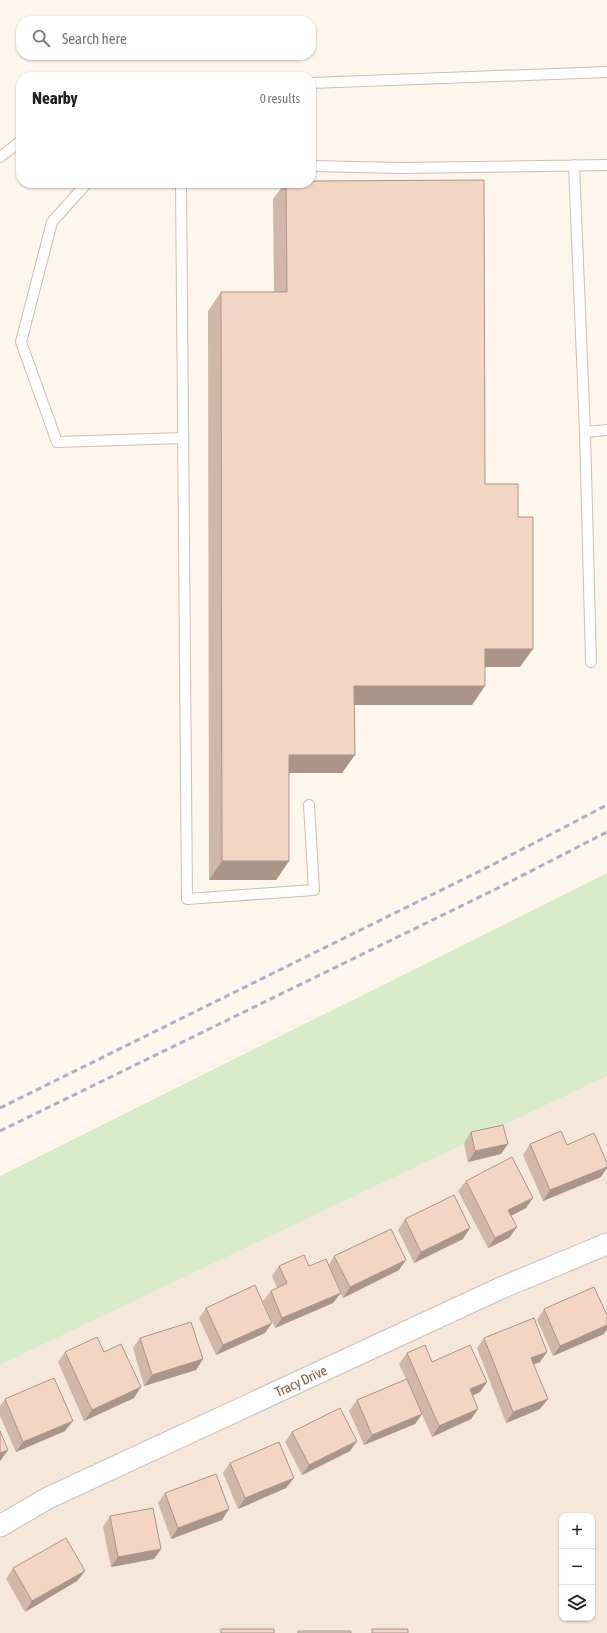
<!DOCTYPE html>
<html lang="en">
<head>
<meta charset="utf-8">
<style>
  :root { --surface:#fff; --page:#f6f6f6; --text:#222; --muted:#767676; --line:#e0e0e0 }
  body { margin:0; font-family:"Asap Condensed",sans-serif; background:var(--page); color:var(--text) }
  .controls { position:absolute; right:12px; bottom:12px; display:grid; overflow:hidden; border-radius:8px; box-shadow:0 1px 3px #0004 }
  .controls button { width:36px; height:36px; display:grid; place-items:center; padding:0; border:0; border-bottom:1px solid var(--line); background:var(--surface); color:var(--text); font:20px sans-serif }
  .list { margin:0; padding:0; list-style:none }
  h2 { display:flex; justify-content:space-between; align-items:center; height:52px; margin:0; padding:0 16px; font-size:17px }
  h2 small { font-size:13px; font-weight:400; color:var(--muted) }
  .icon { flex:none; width:22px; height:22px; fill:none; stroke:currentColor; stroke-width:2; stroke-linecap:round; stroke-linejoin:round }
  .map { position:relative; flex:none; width:607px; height:1633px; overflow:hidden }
  .search { position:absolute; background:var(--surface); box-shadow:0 1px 3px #0004; left:16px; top:16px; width:300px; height:44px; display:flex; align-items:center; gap:10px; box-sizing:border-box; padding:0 14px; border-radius:16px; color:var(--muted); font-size:15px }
  .panel { position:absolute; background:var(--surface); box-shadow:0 1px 3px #0004; left:16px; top:72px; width:300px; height:116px; border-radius:16px }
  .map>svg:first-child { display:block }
  .residential { fill:#f5e8da; fill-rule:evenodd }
  .green { fill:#d8ecc9 }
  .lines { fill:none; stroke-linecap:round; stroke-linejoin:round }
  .lane-casing { stroke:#d1beb0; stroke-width:12 }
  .street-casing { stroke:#d1beb0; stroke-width:23 }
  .lane { stroke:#fff; stroke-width:10 }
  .street { stroke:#fff; stroke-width:21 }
  .rail { stroke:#b9a8c9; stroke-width:3; stroke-dasharray:6 4; stroke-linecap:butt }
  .wall { fill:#d1b7a8 }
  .shaded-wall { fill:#aa9588 }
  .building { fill:#f3d5c3; stroke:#aa9588 }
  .labels { text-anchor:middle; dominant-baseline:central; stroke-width:3; stroke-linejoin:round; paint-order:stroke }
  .street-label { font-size:14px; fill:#7a5c4d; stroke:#fffaf3 }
</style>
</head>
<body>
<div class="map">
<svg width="607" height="1633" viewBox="0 0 607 1633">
  <rect width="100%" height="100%" fill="#fdf6ec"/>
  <!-- residential -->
  <path class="residential" d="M607,1076V1633H0V1365ZM562,1516H592V1618H562Z"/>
  <!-- green -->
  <path class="green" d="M607,873V1076L0,1365V1176Z"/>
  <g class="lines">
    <!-- lane casing -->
    <g class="lane-casing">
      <path id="lane" d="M311,83L607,72
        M0,157L21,141
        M574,165L585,432
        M311,166L400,168L607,165
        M87,183L52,222L21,342L57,442L183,438
        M181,183L187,899L314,890L309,805
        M591,662L585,432L607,430"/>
    </g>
    <!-- street casing -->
    <g class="street-casing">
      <path id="street" d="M0,1526L48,1498L501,1288L607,1244"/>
    </g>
    <!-- lane -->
    <use href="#lane" class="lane"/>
    <!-- street -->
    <use href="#street" class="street"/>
    <!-- rail -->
    <path class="rail" d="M0,1108L486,868L607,805
      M0,1131L496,889L607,832"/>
  </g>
  <!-- wall -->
  <path class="wall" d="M285,183H286L485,484L520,667H485L472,705H354L342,773H289V861L276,880H209L208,311L221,292H274L273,199Z
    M471,1132L501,1154L468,1162L464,1143Z
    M530,1144L567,1145L601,1177L543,1201L523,1155Z
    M466,1181L526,1208L511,1216L517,1227L509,1238L488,1248L458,1191Z
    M405,1219L463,1239L414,1263L398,1230Z
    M334,1256L399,1270L343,1298L340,1293L333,1303L275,1328L263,1301L271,1291L277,1288L272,1276L279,1266H309L329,1265Z
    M206,1308L265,1333L216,1355L199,1318Z
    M544,1309L604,1334L553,1356L537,1320Z
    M140,1338L203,1359L196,1370L144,1386L133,1348Z
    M484,1338L540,1362L534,1364L540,1409L506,1423L477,1348Z
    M65,1352L134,1398L84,1421L58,1362Z
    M407,1353L487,1382L480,1392L472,1396L478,1409L471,1419L432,1437L422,1414L415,1424L364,1445L349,1411L357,1400L406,1379L399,1364Z
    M5,1399L65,1431L16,1452L0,1416V1406Z
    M292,1432L350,1451L302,1475L285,1442Z
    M230,1463L286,1488L238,1509L223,1473Z
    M165,1493L222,1520L171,1539L158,1503Z
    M110,1516L161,1549L154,1559L111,1567L103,1527Z
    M13,1568L85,1571L77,1581L25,1612L6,1579Z"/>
  <!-- shaded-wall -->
  <path class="shaded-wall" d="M485,649H533L520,667H472Z
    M354,686H485L472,705H341Z
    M289,755H355L342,773H276Z
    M222,861H289L276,880H209Z
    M508,1144L501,1154L468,1162L475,1151Z
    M607,1167V1168L601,1177L543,1201L550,1190Z
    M533,1198L526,1208L501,1221L508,1210Z
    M517,1227L509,1238L488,1248L495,1238Z
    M470,1228L463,1239L414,1263L421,1252Z
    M406,1260L399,1270L343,1298L350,1287Z
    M341,1293L333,1303L275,1328L282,1318Z
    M272,1323L265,1333L216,1355L223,1345Z
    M607,1325V1329L604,1334L553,1356L560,1346Z
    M547,1352L540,1362L524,1368L531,1358Z
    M203,1359L196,1370L144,1386L152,1375Z
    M487,1382L480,1392L463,1400L470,1389Z
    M141,1387L134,1398L84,1421L92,1410Z
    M548,1399L540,1409L506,1423L513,1412Z
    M478,1409L471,1419L432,1437L439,1426Z
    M422,1414L415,1424L364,1445L372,1435Z
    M73,1421L65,1431L16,1452L23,1442Z
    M357,1441L350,1451L302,1475L309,1465Z
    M8,1450L1,1460L0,1461V1453Z
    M294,1478L286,1488L238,1509L245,1498Z
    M229,1509L222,1520L171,1539L178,1528Z
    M161,1549L154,1559L111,1567L118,1557Z
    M85,1571L77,1581L25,1612L32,1601Z"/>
  <!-- building -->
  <path class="building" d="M484,180L485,484H518V517H533V649H485V686H354L355,755H289V861H222L221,292H287L286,183H311V181Z
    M503,1125L508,1144L475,1151L471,1132Z
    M561,1131L567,1145L594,1133L607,1163V1167L550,1190L530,1144Z
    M512,1157L533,1198L508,1210L517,1227L495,1238L466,1181Z
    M454,1195L470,1228L421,1252L405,1219Z
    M391,1229L406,1260L350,1287L334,1256Z
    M304,1255L309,1266L326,1259L341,1293L282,1318L271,1291L287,1283L279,1266Z
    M255,1285L272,1323L223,1345L206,1308Z
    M594,1287L607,1315V1325L560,1346L544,1309Z
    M534,1318L547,1352L531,1358L548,1399L513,1412L484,1338Z
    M191,1322L203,1359L152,1375L140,1338Z
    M97,1337L104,1352L121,1344L141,1387L92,1410L65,1352Z
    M425,1345L432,1362L470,1345L487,1382L470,1389L478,1409L439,1426L407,1353Z
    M54,1378L73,1421L23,1442L5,1399Z
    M407,1379L422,1414L372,1435L357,1400Z
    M340,1408L357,1441L309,1465L292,1432Z
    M0,1431L8,1450L0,1453Z
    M279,1442L294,1478L245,1498L230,1463Z
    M216,1474L229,1509L178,1528L165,1493Z
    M153,1508L161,1549L118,1557L110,1516Z
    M66,1538L85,1571L32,1601L13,1568Z
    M221,1629H274V1633H221Z
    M372,1629H408V1633H372Z
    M298,1631H351V1633H298Z"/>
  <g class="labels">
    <!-- street labels -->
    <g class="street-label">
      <text transform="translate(301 1381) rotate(-25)">Tracy Drive</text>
    </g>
  </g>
</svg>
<div class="controls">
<button>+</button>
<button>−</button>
<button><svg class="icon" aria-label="layers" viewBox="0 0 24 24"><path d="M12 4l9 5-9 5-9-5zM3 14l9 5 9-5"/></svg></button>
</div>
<div class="search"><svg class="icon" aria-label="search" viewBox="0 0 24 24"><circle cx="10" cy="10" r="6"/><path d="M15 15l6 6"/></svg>Search here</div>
<section class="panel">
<h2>Nearby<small>0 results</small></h2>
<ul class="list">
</ul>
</section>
</div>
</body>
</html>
